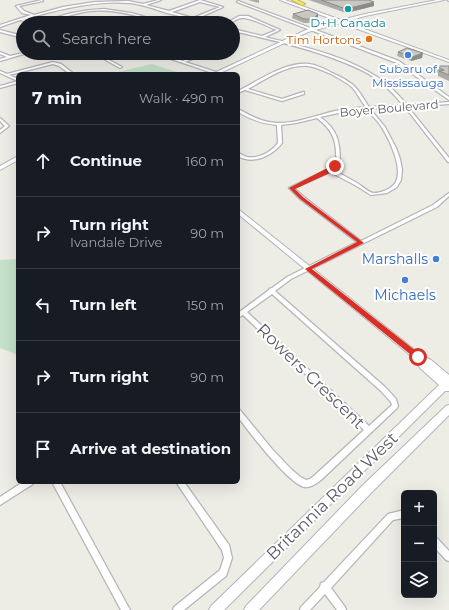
<!DOCTYPE html>
<html lang="en">
<head>
<meta charset="utf-8">
<style>
  :root { --surface:#171b24; --page:#20242c; --text:#f1f3f6; --muted:#9ea1a6; --line:#363941 }
  body { margin:0; font-family:Montserrat,sans-serif; background:var(--page); color:var(--text) }
  .controls { position:absolute; right:12px; bottom:12px; display:grid; overflow:hidden; border-radius:6px; box-shadow:0 4px 16px #0002 }
  .controls button { width:36px; height:36px; display:grid; place-items:center; padding:0; border:0; border-bottom:1px solid var(--line); background:var(--surface); color:var(--text); font:20px sans-serif }
  .stop { position:absolute; width:12px; height:12px; margin:-9px; border:3px solid #d93025; border-radius:50%; background:#fff }
  .stop.end { background:#d93025; border-color:#fff; box-shadow:0 1px 4px #0008 }
  .list { margin:0; padding:0; list-style:none }
  h2 { display:flex; justify-content:space-between; align-items:center; height:52px; margin:0; padding:0 16px; font-size:17px }
  h2 small { font-size:13px; font-weight:400; color:var(--muted) }
  .list li { display:grid; grid-template-columns:26px 1fr auto; gap:12px; align-items:center; box-sizing:border-box; height:72px; padding:0 16px; border-top:1px solid var(--line) }
  .list b { display:block; font-size:15px; white-space:nowrap }
  .list p { margin:0; font-size:13px; white-space:nowrap; color:var(--muted) }
  .list em { font-size:13px; font-style:normal; color:var(--muted) }
  .icon { flex:none; width:22px; height:22px; fill:none; stroke:currentColor; stroke-width:2; stroke-linecap:round; stroke-linejoin:round }
  .map { position:relative; flex:none; width:449px; height:610px; overflow:hidden }
  .search { position:absolute; background:var(--surface); box-shadow:0 4px 16px #0002; left:16px; top:16px; width:224px; height:44px; display:flex; align-items:center; gap:10px; box-sizing:border-box; padding:0 14px; border-radius:22px; color:var(--muted); font-size:15px }
  .panel { position:absolute; background:var(--surface); box-shadow:0 4px 16px #0002; left:16px; top:72px; width:224px; height:412px; border-radius:6px }
  .map>svg:first-child { display:block }
  .green { fill:#c4e1c9 }
  .lines { fill:none; stroke-linecap:round; stroke-linejoin:round }
  .street-casing { stroke:#b5b5ba; stroke-width:2.5 }
  .secondary-casing { stroke:#b3b5ba; stroke-width:2 }
  .highway-casing { stroke:#d5b91d; stroke-width:2 }
  .street { fill:#fff; fill-rule:evenodd }
  .secondary { fill:#fff; fill-rule:evenodd }
  .highway { fill:#efe799; fill-rule:evenodd }
  .wall { fill:#acaba6 }
  .shaded-wall { fill:#8c8b87 }
  .building { fill:#c8c7c1; stroke:#8c8b87 }
  .route { fill:#d93025 }
  .culture-dot { fill:#0f9aa8; stroke:#fff; stroke-width:1.5 }
  .food-dot { fill:#e8710a; stroke:#fff; stroke-width:1.5 }
  .shop-dot { fill:#3f7fe0; stroke:#fff; stroke-width:1.5 }
  .labels { text-anchor:middle; dominant-baseline:central; stroke-width:4; stroke-linejoin:round; paint-order:stroke }
  .far-culture-label { font-size:12px; fill:#0d838f; stroke:#fff }
  .far-food-label { font-size:12px; fill:#c56008; stroke:#fff; text-anchor:end }
  .far-shop-label { font-size:12px; fill:#366cbe; stroke:#fff }
  .far-street-label { font-size:12px; fill:#5c5e63; stroke:#fff }
  .shop-label { font-size:14px; fill:#366cbe; stroke:#fff; text-anchor:end }
  .near-street-label { font-size:17px; fill:#5c5e63; stroke:#fff }
</style>
</head>
<body>
<div class="map">
<svg width="449" height="610" viewBox="0 0 449 610">
  <rect width="100%" height="100%" fill="#edece5"/>
  <!-- green -->
  <path class="green" d="M152,64L183,74H109Z
    M18,259V355L0,348V260Z"/>
  <g class="lines">
    <!-- street casing -->
    <g class="street-casing">
      <path id="street" d="M42,0L43,1L19,6L24,11L34,15L63,7L95,2L128,1L143,4L158,0H161L146,5L169,11L200,0L223,7L196,19L209,23C204,23 200,21 195,20C191,20 187,23 182,23L191,19C183,17 175,15 167,13C155,9 142,4 129,3C96,0 54,10 23,20L38,23H33L20,20L0,27V25L31,15L22,13L16,6ZM200,2L220,7L193,18L172,12Z
        M447,0H449V1Z
        M238,1L399,61L449,97V100L397,63L237,2Z
        M104,9L131,13L167,23H163C140,17 115,8 90,11C75,13 60,18 45,23H42C61,14 83,10 104,9Z
        M239,16H248L280,30L265,37C306,47 355,58 388,85C395,91 401,98 407,105L449,102V104L408,107L449,158V162H448L405,107L370,109L385,127L396,148L400,159L402,170L401,180L397,187L387,193L371,195L355,185L330,172L294,188L304,197L361,241L433,205L449,193V196L437,207L291,279L275,291L385,387L396,399L398,406L397,408L321,480C316,484 310,488 304,487C288,483 249,432 238,417V409L240,410L272,449L291,469L299,476L306,480L310,479L315,475L364,430L243,315L238,318V313L269,290V289L272,288L287,277L357,242L300,199L289,188L329,169L336,163C337,142 334,131 317,118L296,123L281,125L282,143C272,156 253,165 238,156V153C241,154 244,156 247,157C259,159 271,152 278,143L277,125C263,124 250,119 238,112V109C248,114 257,120 269,122C292,126 313,116 335,111C345,109 356,108 366,107C361,101 357,93 352,87C346,82 338,78 331,74C324,71 316,67 308,66C287,64 266,79 248,89L282,99L303,92H304V94L282,101L245,90L238,93V91C258,81 286,61 309,64C317,65 325,69 332,73C339,76 347,80 353,85C360,91 364,100 369,107L403,105C394,94 384,84 372,76C358,67 341,61 324,55C295,45 264,38 233,31V29L262,36L277,30C269,27 250,17 242,18C237,18 233,23 227,23ZM367,109C371,115 377,120 381,126C389,139 409,177 390,188C385,191 379,193 373,193C368,192 362,186 357,183C349,178 341,174 333,170L340,163C340,142 338,130 320,117L343,112ZM272,294L381,391L391,402L392,405L369,426L247,312Z
        M98,19L109,23C105,23 103,22 99,21C95,21 90,23 86,23Z
        M0,30L23,36V38L0,32Z
        M0,52L10,56L23,53H27L0,61V59L7,57L0,54Z
        M93,53H96L122,67L120,68Z
        M153,53H157L183,61L203,53H207L185,62L219,73L216,74Z
        M53,62L61,64L74,74H70L59,66L53,64L9,75L18,79V81L0,73V71L7,74Z
        M18,81V83L0,88V86Z
        M0,118L9,126L0,133V130L5,126L0,121Z
        M23,482H34L33,484L0,505V497Z
        M52,482H60L130,610H121Z
        M176,482H184L229,545L232,558L226,576L184,610H173L174,607L220,570L224,558L222,550Z
        M404,510V518L393,520L331,588L345,607L346,610H337L325,594L310,610H300L301,607L320,587L321,583L324,582L388,514Z
        M434,537L437,538L449,551V561L446,560L434,547Z"/>
    </g>
    <!-- secondary casing -->
    <g class="secondary-casing">
      <path id="secondary" d="M280,0H285L341,20L365,14L437,0H444L365,16L345,22L449,60V62L341,23L308,32L218,74H212L306,30L337,21Z
        M18,156V160L0,170V166Z
        M238,209L421,355L431,360L449,375V391H445L224,610H209L211,606L439,385L420,368L415,359L238,214Z
        M449,405V415L371,493L259,610H244L246,606L363,485L446,406Z"/>
    </g>
    <!-- highway casing -->
    <g class="highway-casing">
      <path id="highway" d="M292,0H297L305,4L302,5Z"/>
    </g>
    <!-- street -->
    <use href="#street" class="street"/>
    <!-- secondary -->
    <use href="#secondary" class="secondary"/>
    <!-- highway -->
    <use href="#highway" class="highway"/>
  </g>
  <!-- wall -->
  <path class="wall" d="M248,0H259V3Z
    M309,0H369L374,6L346,13Z
    M293,14H318V19L312,23H304L292,18Z
    M398,52L422,58L411,61L397,56Z
    M436,66H449V81L438,76V73L434,71Z"/>
  <!-- shaded-wall -->
  <path class="shaded-wall" d="M374,2V6L346,13V9Z
    M318,14V19L312,23L313,19Z
    M423,53L422,58L411,61L412,57Z"/>
  <!-- building -->
  <path class="building" d="M321,0H369L374,2L346,9Z
    M308,10L318,14L313,19H304L293,14Z
    M407,48L423,53L412,57L398,52Z
    M436,66H449V75L439,71L444,70Z"/>
  <!-- route -->
  <path class="route" d="M333,165L337,166L332,172L295,189L303,197L364,243L312,269L421,355V359H416L305,269L357,242L300,199L289,188Z"/>
  <!-- markers -->
  <circle class="culture-dot" cx="348" cy="9" r="4"/>
  <circle class="food-dot" cx="369" cy="39" r="4"/>
  <g class="shop-dot">
    <circle cx="408" cy="55" r="4"/>
    <circle cx="436" cy="259" r="4"/>
    <circle cx="405" cy="280" r="4"/>
  </g>
  <g class="labels">
    <!-- far-culture labels -->
    <g class="far-culture-label">
      <text x="348" y="22">D+H Canada</text>
    </g>
    <!-- far-food labels -->
    <g class="far-food-label">
      <text x="361" y="39">Tim Hortons</text>
    </g>
    <!-- far-shop labels -->
    <g class="far-shop-label">
      <text x="408" y="68">Subaru of<tspan x="408" dy="14">Mississauga</tspan></text>
    </g>
    <!-- far-street labels -->
    <g class="far-street-label">
      <text transform="translate(389 108) rotate(-5)">Boyer Boulevard</text>
    </g>
    <!-- shop labels -->
    <g class="shop-label">
      <text x="428" y="259">Marshalls</text>
      <text x="405" y="295" text-anchor="middle">Michaels</text>
    </g>
    <!-- near-street labels -->
    <g class="near-street-label">
      <text transform="translate(311 376) rotate(44)">Rowers Crescent</text>
      <text transform="translate(332 496) rotate(-44)">Britannia Road West</text>
    </g>
  </g>
</svg>
<div class="controls">
<button>+</button>
<button>−</button>
<button><svg class="icon" aria-label="layers" viewBox="0 0 24 24"><path d="M12 4l9 5-9 5-9-5zM3 14l9 5 9-5"/></svg></button>
</div>
<div class="stop" style="left:418px;top:357px"></div>
<div class="stop end" style="left:335px;top:166px"></div>
<div class="search"><svg class="icon" aria-label="search" viewBox="0 0 24 24"><circle cx="10" cy="10" r="6"/><path d="M15 15l6 6"/></svg>Search here</div>
<section class="panel">
<h2>7 min<small>Walk · 490 m</small></h2>
<ul class="list">
<li><svg class="icon" aria-label="ahead" viewBox="0 0 24 24"><path d="M12 20V5M6 11l6-6 6 6"/></svg><div><b>Continue</b></div><em>160 m</em></li>
<li><svg class="icon" aria-label="right" viewBox="0 0 24 24"><path d="M7 20v-9h11M14 6l5 5-5 5"/></svg><div><b>Turn right</b><p>Ivandale Drive</p></div><em>90 m</em></li>
<li><svg class="icon" aria-label="left" viewBox="0 0 24 24"><path d="M17 20v-9H6M10 6l-5 5 5 5"/></svg><div><b>Turn left</b></div><em>150 m</em></li>
<li><svg class="icon" aria-label="right" viewBox="0 0 24 24"><path d="M7 20v-9h11M14 6l5 5-5 5"/></svg><div><b>Turn right</b></div><em>90 m</em></li>
<li><svg class="icon" aria-label="arrive" viewBox="0 0 24 24"><path d="M6 21V4h12l-3 4 3 4H6"/></svg><div><b>Arrive at destination</b></div></li>
</ul>
</section>
</div>
</body>
</html>
